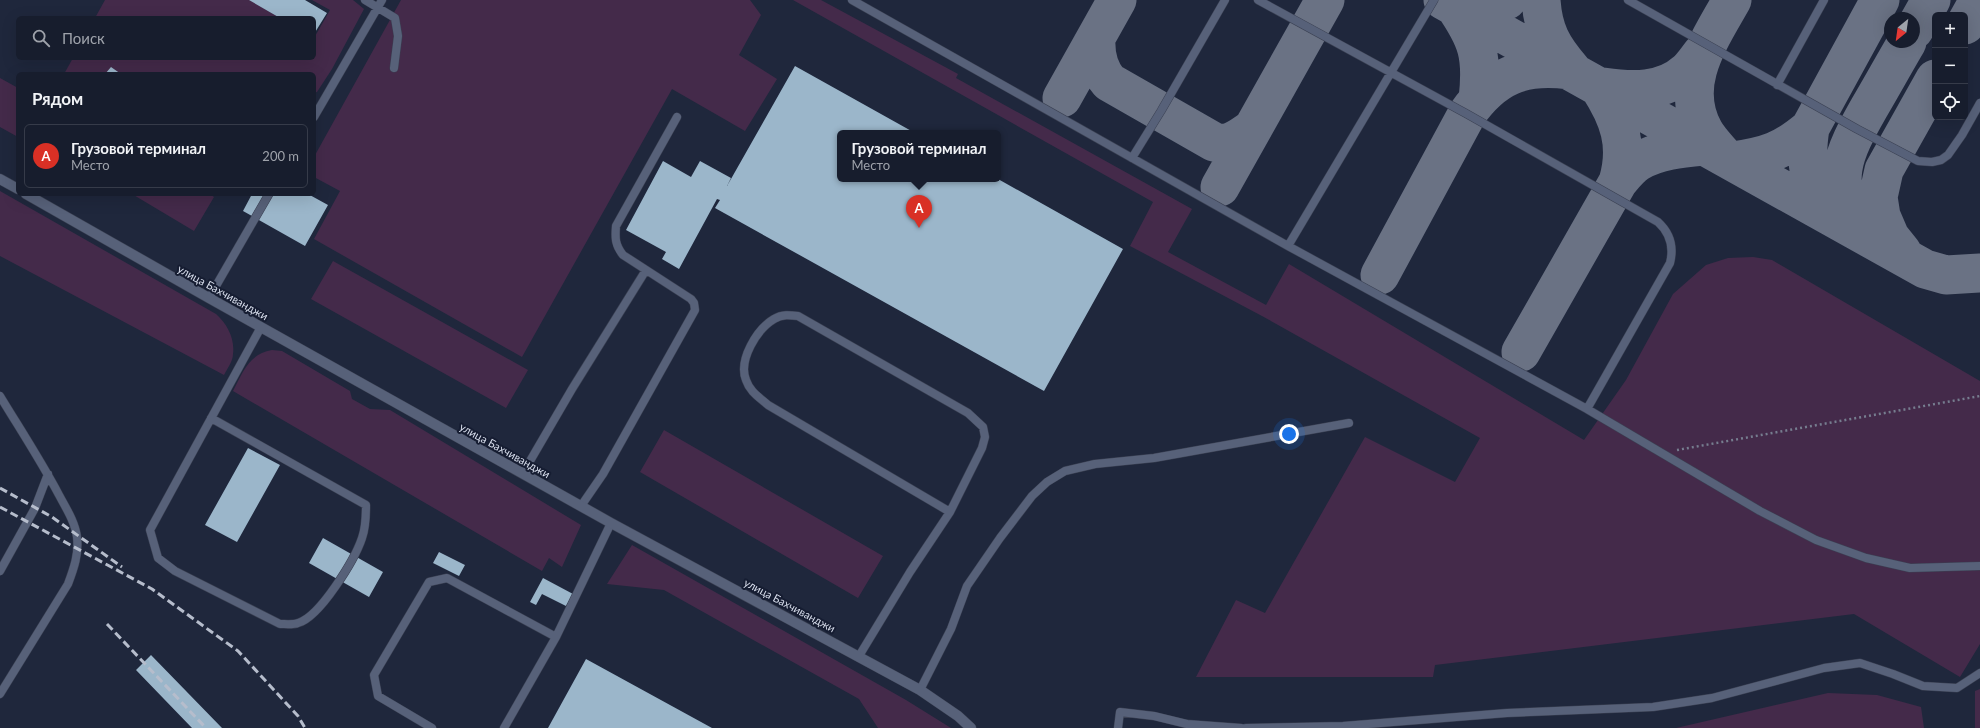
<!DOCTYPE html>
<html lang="ru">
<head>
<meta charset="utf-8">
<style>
  :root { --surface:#171d2d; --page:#202635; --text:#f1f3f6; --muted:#9ea2aa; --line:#363b49; --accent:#d93025 }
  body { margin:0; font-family:Lato,sans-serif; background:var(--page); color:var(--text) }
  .controls { position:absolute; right:12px; top:12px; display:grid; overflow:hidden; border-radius:6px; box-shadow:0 4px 16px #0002 }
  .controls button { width:36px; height:36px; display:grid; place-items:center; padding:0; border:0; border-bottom:1px solid var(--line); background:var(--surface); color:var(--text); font:20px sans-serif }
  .compass { position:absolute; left:1884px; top:12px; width:36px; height:36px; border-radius:50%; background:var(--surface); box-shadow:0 4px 16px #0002; rotate:209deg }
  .you { position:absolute; left:1289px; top:434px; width:14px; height:14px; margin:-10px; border:3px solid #fff; border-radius:50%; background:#1a73e8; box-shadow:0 0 0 6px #1a73e833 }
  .badge { display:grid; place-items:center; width:26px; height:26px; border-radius:50%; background:var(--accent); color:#fff; font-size:13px; font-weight:700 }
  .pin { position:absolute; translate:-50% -33px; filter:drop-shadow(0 1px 2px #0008) }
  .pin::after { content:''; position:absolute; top:21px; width:14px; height:12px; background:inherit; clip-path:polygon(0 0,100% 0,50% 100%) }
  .popup { position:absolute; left:837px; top:130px; width:164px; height:52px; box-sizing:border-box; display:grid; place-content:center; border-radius:6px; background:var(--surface); filter:drop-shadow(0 1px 3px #0005); font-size:13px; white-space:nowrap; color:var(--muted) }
  .popup b { font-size:15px; color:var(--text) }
  .popup::after { content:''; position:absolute; left:50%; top:100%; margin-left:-8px; border:8px solid transparent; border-top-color:var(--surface) }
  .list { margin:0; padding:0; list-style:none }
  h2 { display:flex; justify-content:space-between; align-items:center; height:52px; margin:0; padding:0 16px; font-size:17px }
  h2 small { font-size:13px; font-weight:400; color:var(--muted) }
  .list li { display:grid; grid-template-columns:26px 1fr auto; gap:12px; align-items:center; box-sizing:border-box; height:64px; margin:0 8px 8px; padding:0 8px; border:1px solid var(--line); border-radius:6px }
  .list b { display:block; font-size:15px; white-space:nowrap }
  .list p { margin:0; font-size:13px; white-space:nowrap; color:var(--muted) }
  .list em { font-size:13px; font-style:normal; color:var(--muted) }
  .icon { flex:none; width:22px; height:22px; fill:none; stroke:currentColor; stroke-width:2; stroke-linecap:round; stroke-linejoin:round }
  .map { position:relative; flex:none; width:1980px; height:728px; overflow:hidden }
  .search { position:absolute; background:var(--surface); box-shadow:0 4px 16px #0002; left:16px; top:16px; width:300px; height:44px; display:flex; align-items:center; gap:10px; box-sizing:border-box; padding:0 14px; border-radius:6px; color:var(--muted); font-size:15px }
  .panel { position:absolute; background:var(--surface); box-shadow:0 4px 16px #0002; left:16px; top:72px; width:300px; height:124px; border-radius:6px }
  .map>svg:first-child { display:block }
  .green { fill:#442a4a }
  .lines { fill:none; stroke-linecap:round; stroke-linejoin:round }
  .taxiway { stroke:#6a7284; stroke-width:39 }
  .building { fill:#9bb6ca }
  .service-casing { stroke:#3b4153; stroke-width:9 }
  .minor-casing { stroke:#3b4153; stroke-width:11 }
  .path { stroke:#767d8f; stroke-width:2.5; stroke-dasharray:2 3; stroke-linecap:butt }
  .service { stroke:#576179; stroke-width:8 }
  .minor { stroke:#576179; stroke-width:10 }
  .rail { stroke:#b6bdcc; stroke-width:3; stroke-dasharray:8 4; stroke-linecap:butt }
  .labels { text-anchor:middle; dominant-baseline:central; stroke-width:4; stroke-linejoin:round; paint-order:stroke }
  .street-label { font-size:11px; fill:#d8deec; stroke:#161d32 }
</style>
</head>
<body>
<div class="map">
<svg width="1980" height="728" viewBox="0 0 1980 728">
  <rect width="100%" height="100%" fill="#1f273c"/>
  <!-- green -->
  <path class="green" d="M105,0H250L280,18H95Z
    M312,0H353L364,9L332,69L317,92L314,93V74H64L73,58H314V38L330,10Z
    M401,0H750L761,15L739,55L777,79L745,131L672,89L522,357L314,239L340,191L314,177V157Z
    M793,0H821L958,74L956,78L1192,209L1168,252L1266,305L1289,264L1584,440L1626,380L1673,294L1706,265L1728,258L1753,257L1772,260L1980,381V644L1960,677L1854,614L1435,665L1433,677H1196L1236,600L1265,613L1365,437L1455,482L1480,438L1262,316L1130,246L1153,202Z
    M0,78L18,88V137L0,127Z
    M0,191L216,314C227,324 235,338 233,354C233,361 227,369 224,375L0,256Z
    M132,194H210L214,197L194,231Z
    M333,261L528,370L506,408L311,299Z
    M272,350L282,351L350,391L352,399L370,409L390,410L581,525L562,567L549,558L542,571L233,391C243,372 249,354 272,350Z
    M664,430L883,556L858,598L640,472Z
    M632,545L906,700L951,728H878L859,699L664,590L607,584Z
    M1980,689V728H1975V691Z
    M1828,693L1877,695L1921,707L1924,728H1676Z"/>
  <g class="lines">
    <!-- taxiway -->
    <path class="taxiway" d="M1443,0L1925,269L1946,275L1980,273
      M1541,0C1543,31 1552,47 1572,70
      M1453,4C1478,40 1483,56 1478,100
      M1455,7L1494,4L1507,0
      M1965,25L1979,0
      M1914,30L1931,0
      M1096,38C1095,55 1098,69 1109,82L1214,142C1229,147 1240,137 1252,129
      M1599,87C1619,118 1629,145 1618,182
      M1603,87C1631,91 1663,93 1686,72C1692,67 1697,59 1702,53
      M1062,98L1117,0
      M1723,155C1717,148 1709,140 1704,131C1678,84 1709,41 1732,0
      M1733,161C1767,156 1783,151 1810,128
      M1220,187L1325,0
      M1829,215C1809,182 1804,166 1810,128L1880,0
      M1864,230C1826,186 1844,152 1869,108C1882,86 1894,64 1907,42
      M1902,252L1890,237L1881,216L1878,197L1884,170L1935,79
      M1380,275L1467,114C1494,76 1522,64 1569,70
      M1521,352L1618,182C1624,175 1630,167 1638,162C1658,150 1683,148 1705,146"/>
  </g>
  <!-- building -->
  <path class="building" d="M249,0H305L327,13L314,34V18H280Z
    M795,66L915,133H840V179H998L1123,249L1044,391L715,208L720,200L717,199L679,269L662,259L666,252L626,230L663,161L691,177L700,161L731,178L727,186Z
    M111,67L121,74H105Z
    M252,194H308L328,205L305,246L243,211Z
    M248,448L280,465L237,542L205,525Z
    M323,538L383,572L369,597L309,563Z
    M439,552L465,565L459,576L433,563Z
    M543,578L573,594L566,606L542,594L536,605L530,602Z
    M151,655L222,728H192L136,670Z
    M586,659L712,728H548Z"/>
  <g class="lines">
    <!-- service casing -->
    <g class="service-casing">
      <path id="service" d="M365,0L395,18L398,36L394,68
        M852,0L1288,246L1587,409L1760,511L1816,540L1866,558L1910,568L1980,566
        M1258,0L1467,114L1658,222C1670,233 1674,247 1670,263L1587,409
        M1628,0L1857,129L1918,161L1932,162L1941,160L1948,155L1962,135L1980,103
        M1777,85L1824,0
        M314,117L382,0
        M1132,158L1161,111L1225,0
        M1288,246L1434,0
        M209,298L269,194
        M0,396C20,429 41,461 59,495C66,508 75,522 77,537C79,554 74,568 68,584L0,694
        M211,418L366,505C366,516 366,527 362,538C355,559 320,617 298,623C293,625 285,624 280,624L175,571L158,558L150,530L261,327
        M523,473L572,389L646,270
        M581,506L603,474L695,310L694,303L691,299L623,255C615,245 615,238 616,226L677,117
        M0,571L35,508L48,474
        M859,656L910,572L950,512L982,448L985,437L983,427L968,413L798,316C790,315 782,314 774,319C757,329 738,360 746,380C750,392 759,397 768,405L950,512
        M920,690L951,629L967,586L1000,538L1032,496L1047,482L1065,471L1095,464L1154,458L1349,423
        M432,728L378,696L374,675L429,582L447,578L556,637
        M504,728L556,637L611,523
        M1118,728L1120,712L1154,716L1187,724L1241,728
        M1246,728L1343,726L1507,713L1653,707L1712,698L1824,668L1860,663L1893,674L1923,686L1957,688L1980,673"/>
    </g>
    <!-- minor casing -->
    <g class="minor-casing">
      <path id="minor" d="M0,179L18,189
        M26,194L209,298L611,523L920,690L958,716L971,728"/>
    </g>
    <!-- path -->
    <path class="path" d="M1677,450L1980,396"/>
    <!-- service -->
    <use href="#service" class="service"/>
    <!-- minor -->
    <use href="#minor" class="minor"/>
    <!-- rail -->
    <path class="rail" d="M0,488L52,517L122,567
      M0,507L152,589L238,651L298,716L305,728
      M107,624L206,728"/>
  </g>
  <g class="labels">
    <!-- street labels -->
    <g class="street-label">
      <text transform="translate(223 292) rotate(29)">улица Бахчиванджи</text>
      <text transform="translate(505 450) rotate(29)">улица Бахчиванджи</text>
      <text transform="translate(790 605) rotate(28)">улица Бахчиванджи</text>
    </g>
  </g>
</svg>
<div class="controls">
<button>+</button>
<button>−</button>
<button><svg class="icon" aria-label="locate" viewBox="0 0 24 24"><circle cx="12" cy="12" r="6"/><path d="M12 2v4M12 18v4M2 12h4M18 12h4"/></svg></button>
</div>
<svg class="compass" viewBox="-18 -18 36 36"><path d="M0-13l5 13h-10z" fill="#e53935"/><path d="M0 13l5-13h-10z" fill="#9ea2aa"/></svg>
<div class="you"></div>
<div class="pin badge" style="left:919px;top:228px">A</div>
<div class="popup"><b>Грузовой терминал</b>Место</div>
<div class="search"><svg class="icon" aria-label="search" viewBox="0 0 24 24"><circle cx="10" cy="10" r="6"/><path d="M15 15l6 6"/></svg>Поиск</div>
<section class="panel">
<h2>Рядом<small></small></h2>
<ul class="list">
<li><span class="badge">A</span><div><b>Грузовой терминал</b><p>Место</p></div><em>200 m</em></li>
</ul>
</section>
</div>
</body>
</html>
